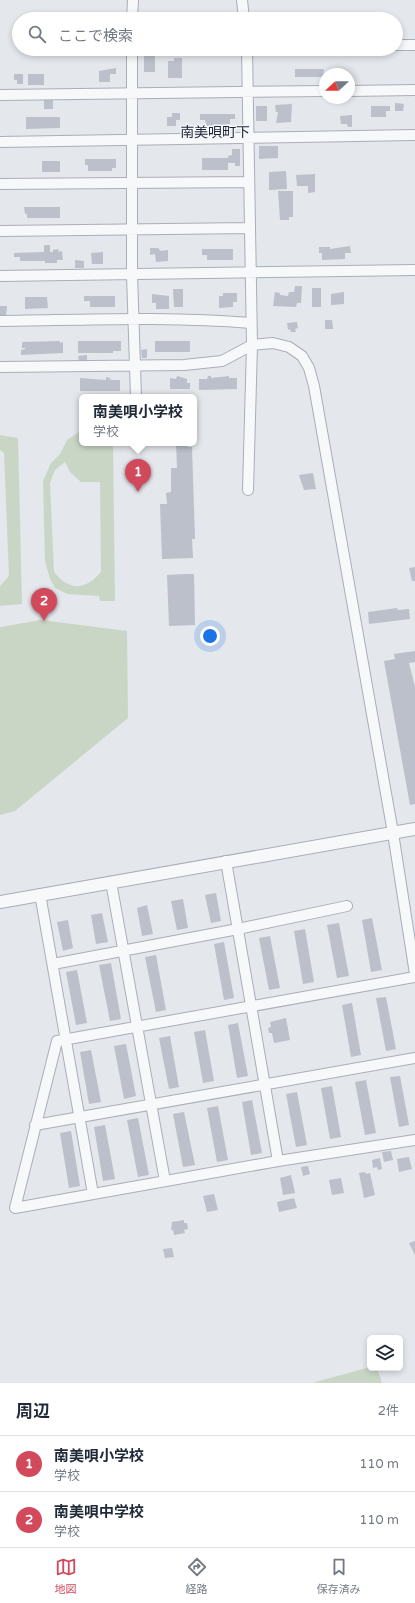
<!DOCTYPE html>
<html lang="ja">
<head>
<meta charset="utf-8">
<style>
  :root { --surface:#fff; --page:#f2f2f3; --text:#1f2937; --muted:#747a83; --line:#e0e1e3; --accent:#d1495b }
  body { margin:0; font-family:"Varela Round","Noto Sans JP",sans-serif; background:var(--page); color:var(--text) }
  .controls { position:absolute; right:12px; bottom:12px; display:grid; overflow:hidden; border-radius:6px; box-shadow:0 2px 6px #0003 }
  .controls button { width:36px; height:36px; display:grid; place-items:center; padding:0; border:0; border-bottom:1px solid var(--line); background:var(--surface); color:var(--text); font:20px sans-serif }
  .compass { position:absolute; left:319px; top:68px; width:36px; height:36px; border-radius:50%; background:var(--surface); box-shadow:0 2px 6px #0003; rotate:248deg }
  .you { position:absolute; left:210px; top:636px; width:14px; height:14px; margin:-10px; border:3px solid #fff; border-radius:50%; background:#1a73e8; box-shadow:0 0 0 6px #1a73e833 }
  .badge { display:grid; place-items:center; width:26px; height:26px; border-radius:50%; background:var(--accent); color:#fff; font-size:13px; font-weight:700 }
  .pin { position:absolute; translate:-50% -33px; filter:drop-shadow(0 1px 2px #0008) }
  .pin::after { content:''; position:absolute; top:21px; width:14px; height:12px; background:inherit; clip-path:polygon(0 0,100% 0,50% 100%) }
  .popup { position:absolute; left:79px; top:394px; width:118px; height:52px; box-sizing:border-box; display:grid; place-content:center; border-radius:6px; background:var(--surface); filter:drop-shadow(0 1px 3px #0005); font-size:13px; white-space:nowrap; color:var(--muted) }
  .popup b { font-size:15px; color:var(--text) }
  .popup::after { content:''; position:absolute; left:50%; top:100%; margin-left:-8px; border:8px solid transparent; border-top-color:var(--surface) }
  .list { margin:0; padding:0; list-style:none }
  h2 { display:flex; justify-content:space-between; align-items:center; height:52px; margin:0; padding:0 16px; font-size:17px }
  h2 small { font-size:13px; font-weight:400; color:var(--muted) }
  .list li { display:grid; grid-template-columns:26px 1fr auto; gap:12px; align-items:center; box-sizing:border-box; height:56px; padding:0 16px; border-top:1px solid var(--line) }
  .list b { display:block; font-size:15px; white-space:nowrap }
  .list p { margin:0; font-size:13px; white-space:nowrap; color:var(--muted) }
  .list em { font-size:13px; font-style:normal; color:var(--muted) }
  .icon { flex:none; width:22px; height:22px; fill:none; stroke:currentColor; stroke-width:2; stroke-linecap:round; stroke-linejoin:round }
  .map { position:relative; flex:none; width:415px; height:1383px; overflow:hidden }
  .search { position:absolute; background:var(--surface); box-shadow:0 2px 6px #0003; left:12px; right:12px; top:12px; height:44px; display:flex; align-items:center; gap:10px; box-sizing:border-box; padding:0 14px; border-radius:22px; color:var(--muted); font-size:15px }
  .sheet { height:164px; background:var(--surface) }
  nav { display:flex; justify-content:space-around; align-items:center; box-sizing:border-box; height:56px; border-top:1px solid var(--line); background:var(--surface); font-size:11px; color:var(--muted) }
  nav a { display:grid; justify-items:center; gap:2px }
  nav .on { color:var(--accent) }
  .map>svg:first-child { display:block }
  .green { fill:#c9d6c5; fill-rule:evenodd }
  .building { fill:#bbc0ca }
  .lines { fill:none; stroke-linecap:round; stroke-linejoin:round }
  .minor-casing { stroke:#a9aeb7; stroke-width:12 }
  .tertiary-casing { stroke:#a9aeb7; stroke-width:14 }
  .minor { stroke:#f7f8fa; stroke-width:10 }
  .tertiary { stroke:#f7f8fa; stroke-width:12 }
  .labels { text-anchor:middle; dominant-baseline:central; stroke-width:3; stroke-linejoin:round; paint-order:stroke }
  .quarter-label { font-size:14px; fill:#1d2536; stroke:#f4f6f9 }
</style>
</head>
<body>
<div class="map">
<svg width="415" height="1383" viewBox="0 0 415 1383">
  <rect width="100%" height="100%" fill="#e4e7ec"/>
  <!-- green -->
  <path class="green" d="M79,432H82V443H113L115,601H100L99,596L67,594L55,588L50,579L45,561L43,481L51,463L60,454L67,440ZM65,462L70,472L81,482H100L101,572C84,591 70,591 54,572L50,483L55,470Z
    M0,435L18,438L22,604L0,606V586L9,576L4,453L0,450Z
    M41,620L127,631L128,718L15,811L0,815V627Z
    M370,1367L377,1368L382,1383H312Z"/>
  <!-- building -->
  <path class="building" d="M144,56H155V72H144Z
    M174,58H182V78H168V61H174Z
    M116,68V74H110V82H99V71Z
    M295,69H324L323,77H295Z
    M14,74H23V84H17V80H14Z
    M28,74H44V85H28Z
    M44,100H53V109H44Z
    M395,103L404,104L403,111H395Z
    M292,104L291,122L276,123L278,112H276L275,105Z
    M256,106H267V121H256Z
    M371,106H390V111H386V117H371Z
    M172,113H180V120H176V126H167V117H172Z
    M200,114H235V119H230V124H227V126H207L205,120H200Z
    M352,115V127H348L347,124H341L340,116Z
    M26,117H60V128L26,129Z
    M259,146H278V158L259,159Z
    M232,149H240V166H235V163H228V170H202V158H228V156L232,155Z
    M85,159H116V168H112V171H88V165H85Z
    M42,161H60V172H42Z
    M286,171L287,189L269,190V172Z
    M315,174V192L308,193V186H297L296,175Z
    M278,191H293V217H289V220H280Z
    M24,207H60V218H27V214H25Z
    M44,245H50V252H53V250L58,249L59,252L62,251L63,260H57V263H45V261H20V257H14V253L44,252Z
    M350,246L351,253H345V259L322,260V253H319V247H330V249Z
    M150,248H158L161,251L168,250V261L156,262L155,254L150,255Z
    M202,249H233V260H207V255H202Z
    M103,252V264H92L91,253Z
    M75,260L84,261V268H75Z
    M295,286H302L301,303H297L296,307L273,306L275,292L280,293V295L288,296L289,292H294Z
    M312,288H321V307H312Z
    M173,289H183V307H174Z
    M344,292V304L331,305V294Z
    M223,293H237V302H233V307L219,308V296H223Z
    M152,294L169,296V309H156V303H152Z
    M84,296H115V307H90V301H84Z
    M25,297H47L48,308L25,309Z
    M0,306H7L6,317H0Z
    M325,320H332L333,329H325Z
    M297,322L298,328L295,329L296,332H291L290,329L288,330L287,323Z
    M60,341V343L63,342V353L21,355V350L25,349V348H22V342Z
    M78,341H121V351H113V353H78Z
    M155,341H190V352H155Z
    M147,349V358H142L141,350Z
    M87,355V360L79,361L78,356Z
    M177,376L187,379V383H190V389H170V378L176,379Z
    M208,376H211V378L229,376V378H237V389L199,390V379H207Z
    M106,377L110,378L111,380H120V391H80V378L106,380Z
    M176,443H188V447H192L195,539H192L193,558L162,559L160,504H167L166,493L171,492V468H177Z
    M313,473L316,489L304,490L299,475Z
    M415,567V581H412L409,568Z
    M186,574H194L195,625L169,626L167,575Z
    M397,608L398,610L409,609L410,619L369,624L368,612Z
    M415,651V662L409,663L415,687V804L410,805L384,661L395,659L394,654Z
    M216,893L221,921L211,923L205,895Z
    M183,899L188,928L177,930L171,901Z
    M147,905L153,934L142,936L137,908Z
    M102,913L108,942L96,944L91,915Z
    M372,918L382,970L371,972L362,920Z
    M68,920L73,948L63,951L57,922Z
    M339,923L349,976L337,978L327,925Z
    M305,929L314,982L303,984L294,931Z
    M270,936L280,988L269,990L259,938Z
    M224,942L234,998L224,1000L214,944Z
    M156,955L166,1010L156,1012L145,957Z
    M111,963L121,1019L110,1021L99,965Z
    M77,970L87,1023L76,1025L66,972Z
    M386,997L396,1049L386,1051L376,998Z
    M352,1003L361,1055L351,1057L342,1005Z
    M286,1018L290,1040L274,1043L272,1033H269L268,1028L271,1027L270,1022Z
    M238,1023L248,1076L237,1078L228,1025Z
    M205,1030L214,1081L203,1083L194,1032Z
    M170,1036L179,1087L169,1089L159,1038Z
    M126,1044L136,1096L124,1099L114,1046Z
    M91,1050L101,1102L89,1104L80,1052Z
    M400,1076L409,1125L399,1127L390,1077Z
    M366,1080L376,1133L365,1135L355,1082Z
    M332,1086L341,1137L330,1139L321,1088Z
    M297,1092L307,1145L296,1147L286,1094Z
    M252,1100L262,1153L251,1155L242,1102Z
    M218,1106L228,1160L217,1162L207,1108Z
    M184,1112L195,1165L183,1167L173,1114Z
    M138,1118L149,1175L138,1177L127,1120Z
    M105,1125L115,1179L103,1181L94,1127Z
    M71,1131L80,1186L69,1188L60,1133Z
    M391,1151L393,1160L384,1162L382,1152Z
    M409,1157L412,1169L399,1172L397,1159Z
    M380,1158L382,1169L378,1170L377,1167L373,1168L372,1160Z
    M308,1166L310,1174L303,1176L301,1167Z
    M365,1172L366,1174L370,1173L375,1195L364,1198L359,1173Z
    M291,1175L295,1193L283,1195L280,1178Z
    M341,1178L344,1193L332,1195L329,1180Z
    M214,1194L218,1210L207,1212L203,1196Z
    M294,1198L297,1208L279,1212L277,1202Z
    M184,1220V1223H187L188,1229L184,1230L185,1233L174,1235L173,1230H171L172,1222Z
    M415,1241V1255L409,1243Z
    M172,1248L174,1257L165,1258L163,1249Z"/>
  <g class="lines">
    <!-- minor casing -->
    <g class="minor-casing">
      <path id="minor" d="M242,0L244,19
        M132,19L133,0
        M396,45H415
        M132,49V274L136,397
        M247,49L252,345L248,490
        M349,91L415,90
        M0,95L325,91
        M0,142L415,135
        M0,184L249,182
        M0,231L250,228
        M0,276L415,270
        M0,321C84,320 168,316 251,323
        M0,367L184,365L222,361L252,345L273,343L289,347L302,356L309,368L314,386L393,833L415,974
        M226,861L278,1161
        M111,882L165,1181
        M40,894L93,1194
        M53,964L238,929L347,906
        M415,977L57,1041L15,1208L278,1161L415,1140
        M35,1125L415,1058"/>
    </g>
    <!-- tertiary casing -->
    <g class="tertiary-casing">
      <path id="tertiary" d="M0,902L415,829"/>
    </g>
    <!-- minor -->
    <use href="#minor" class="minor"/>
    <!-- tertiary -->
    <use href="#tertiary" class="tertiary"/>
  </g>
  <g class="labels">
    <!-- quarter labels -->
    <g class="quarter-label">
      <text x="215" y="132">南美唄町下</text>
    </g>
  </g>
</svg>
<div class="controls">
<button><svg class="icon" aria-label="layers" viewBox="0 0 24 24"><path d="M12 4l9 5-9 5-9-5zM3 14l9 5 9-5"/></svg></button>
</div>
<svg class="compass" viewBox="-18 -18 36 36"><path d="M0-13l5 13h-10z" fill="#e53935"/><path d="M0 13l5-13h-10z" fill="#747a83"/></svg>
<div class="you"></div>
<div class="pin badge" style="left:138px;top:492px">1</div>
<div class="popup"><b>南美唄小学校</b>学校</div>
<div class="pin badge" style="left:44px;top:621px">2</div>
<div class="search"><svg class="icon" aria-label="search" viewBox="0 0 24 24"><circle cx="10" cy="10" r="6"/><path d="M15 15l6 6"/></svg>ここで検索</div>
</div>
<section class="sheet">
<h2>周辺<small>2件</small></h2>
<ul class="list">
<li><span class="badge">1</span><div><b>南美唄小学校</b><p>学校</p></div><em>110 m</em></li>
<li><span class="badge">2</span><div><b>南美唄中学校</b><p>学校</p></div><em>110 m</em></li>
</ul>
</section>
<nav>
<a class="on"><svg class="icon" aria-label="map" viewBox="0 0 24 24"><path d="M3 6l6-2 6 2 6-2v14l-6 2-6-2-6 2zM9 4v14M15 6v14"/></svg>地図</a>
<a><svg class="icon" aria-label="directions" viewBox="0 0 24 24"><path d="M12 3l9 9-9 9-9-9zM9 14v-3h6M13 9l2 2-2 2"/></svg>経路</a>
<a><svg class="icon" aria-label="saved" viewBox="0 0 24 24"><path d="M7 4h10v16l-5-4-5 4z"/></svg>保存済み</a>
</nav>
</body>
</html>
